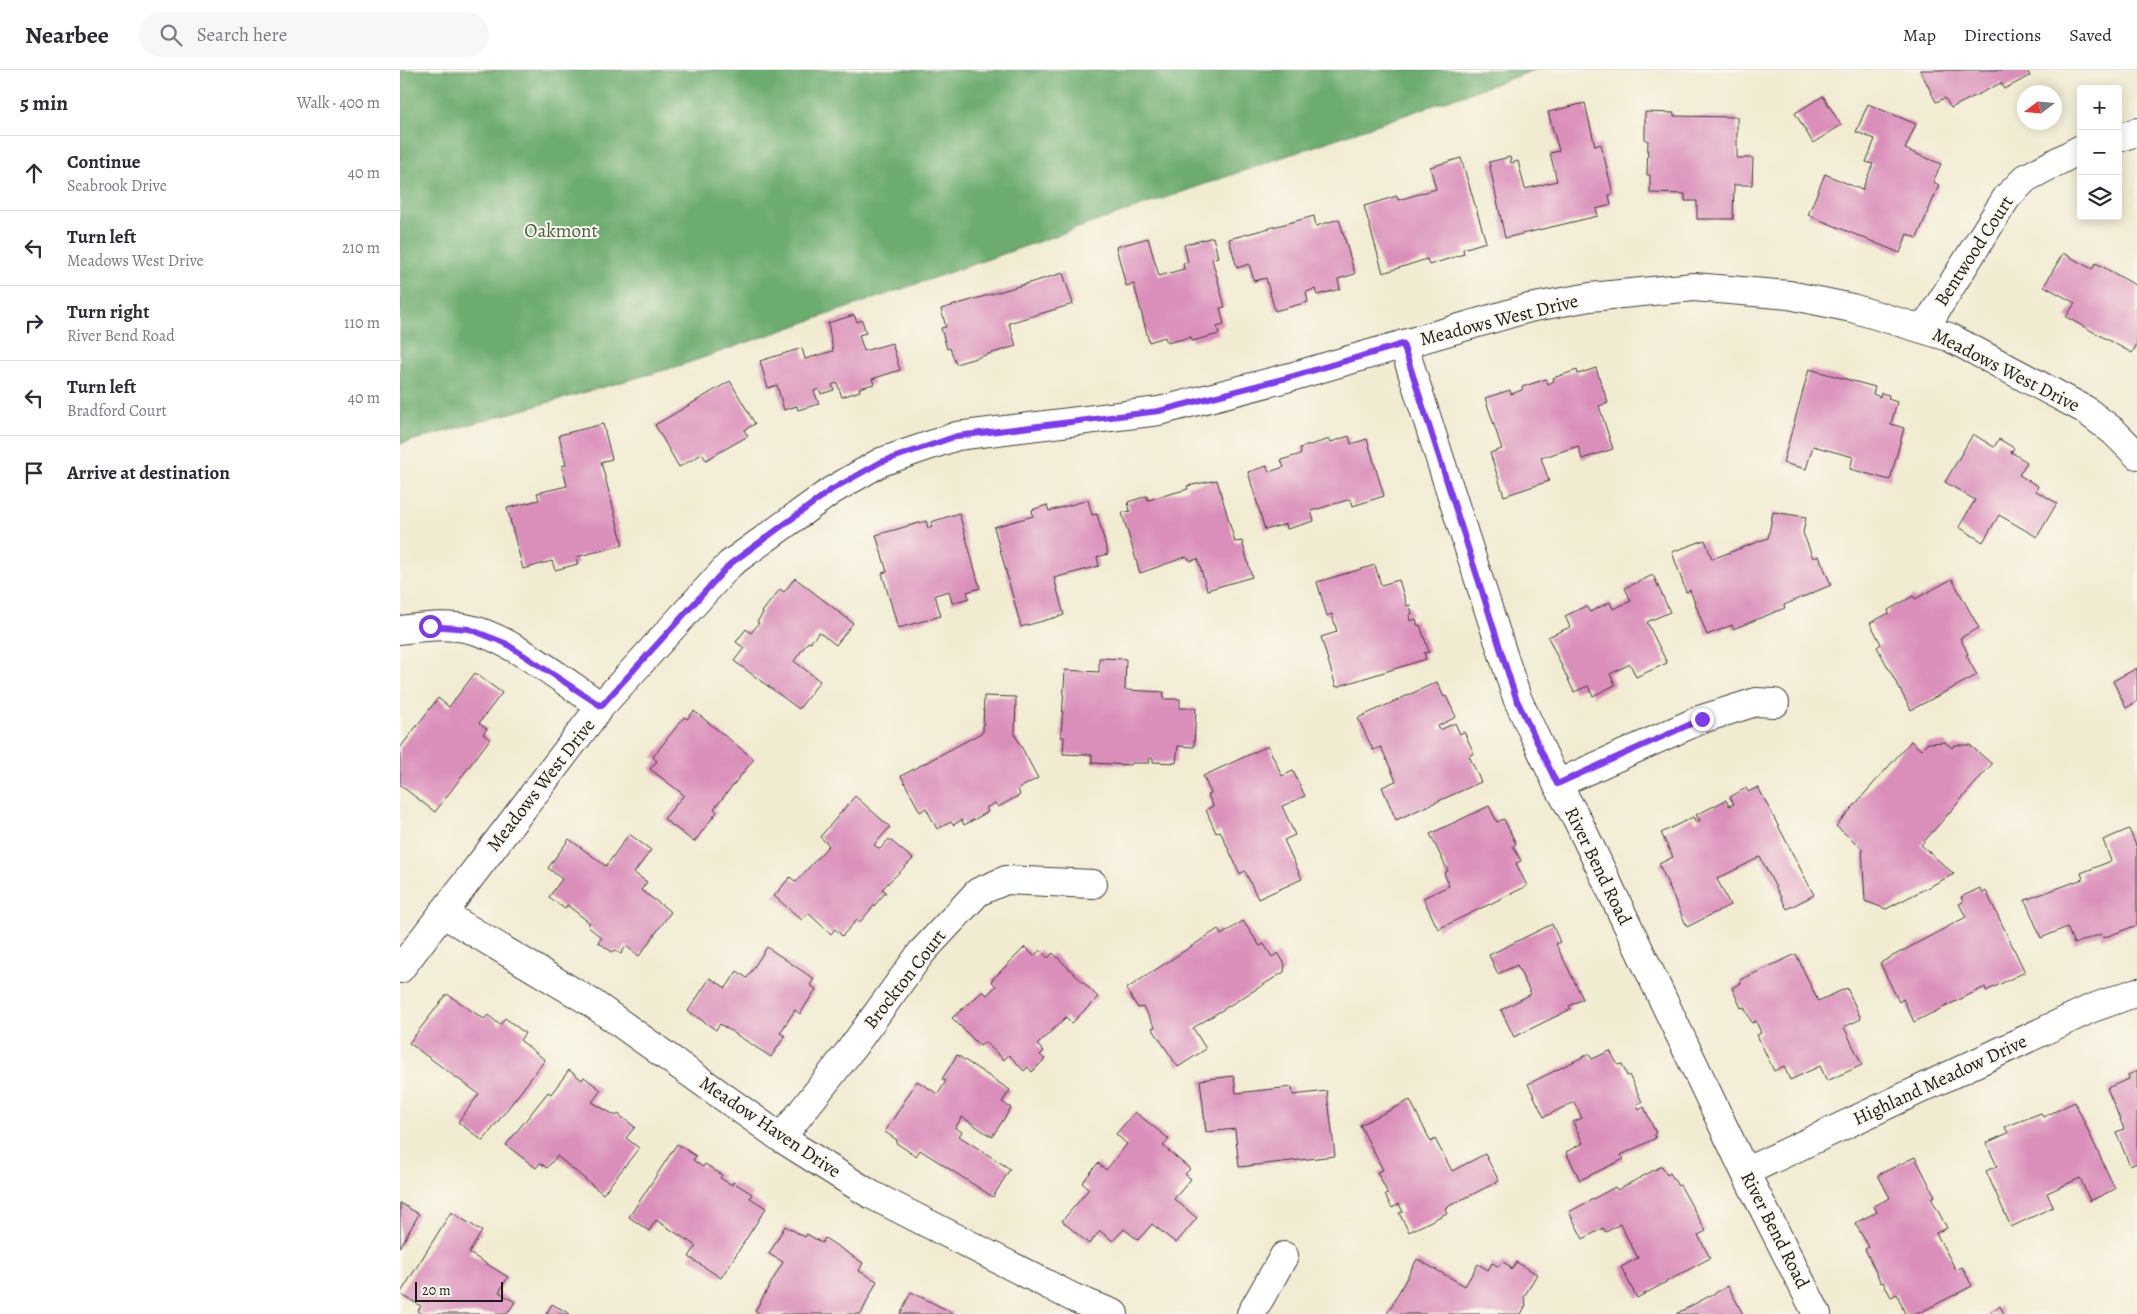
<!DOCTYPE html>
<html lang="en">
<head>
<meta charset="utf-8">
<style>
  :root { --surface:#fff; --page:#f7f7f7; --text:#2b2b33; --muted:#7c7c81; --line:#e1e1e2 }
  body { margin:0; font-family:Alegreya,serif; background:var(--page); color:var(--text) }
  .controls { position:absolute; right:15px; top:15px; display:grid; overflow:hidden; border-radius:5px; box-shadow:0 2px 12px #0003 }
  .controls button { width:45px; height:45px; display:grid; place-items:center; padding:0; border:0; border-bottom:1px solid var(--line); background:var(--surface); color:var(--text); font:25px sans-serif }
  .compass { position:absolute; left:1617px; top:15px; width:45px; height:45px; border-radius:50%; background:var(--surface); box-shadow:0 2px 12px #0003; rotate:254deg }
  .scale { position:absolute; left:15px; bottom:12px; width:88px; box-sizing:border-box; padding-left:5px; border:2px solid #1c1c1c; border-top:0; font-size:14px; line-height:18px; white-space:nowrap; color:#1c1c1c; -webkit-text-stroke:4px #fbf7ec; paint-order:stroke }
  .stop { position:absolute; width:15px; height:15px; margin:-11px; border:4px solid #7c3aed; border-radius:50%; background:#fff }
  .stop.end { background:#7c3aed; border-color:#fff; box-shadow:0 1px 5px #0008 }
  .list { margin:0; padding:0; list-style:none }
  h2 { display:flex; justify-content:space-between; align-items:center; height:65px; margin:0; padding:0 20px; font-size:21px }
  h2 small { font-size:16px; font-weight:400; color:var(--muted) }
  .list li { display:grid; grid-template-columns:32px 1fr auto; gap:15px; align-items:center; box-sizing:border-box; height:75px; padding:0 20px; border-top:1px solid var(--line) }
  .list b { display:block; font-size:19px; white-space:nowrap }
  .list p { margin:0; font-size:16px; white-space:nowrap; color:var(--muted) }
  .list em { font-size:16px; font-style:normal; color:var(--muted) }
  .icon { flex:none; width:28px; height:28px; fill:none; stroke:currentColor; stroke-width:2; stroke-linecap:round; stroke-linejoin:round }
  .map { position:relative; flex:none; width:1737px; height:1244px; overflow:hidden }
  header { display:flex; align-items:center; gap:30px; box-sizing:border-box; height:70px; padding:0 25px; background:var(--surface); border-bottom:1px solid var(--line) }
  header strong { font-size:24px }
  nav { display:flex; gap:28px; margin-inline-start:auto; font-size:18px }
  .search { width:350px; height:45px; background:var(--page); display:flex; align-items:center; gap:12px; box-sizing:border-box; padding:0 18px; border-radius:28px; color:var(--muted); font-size:19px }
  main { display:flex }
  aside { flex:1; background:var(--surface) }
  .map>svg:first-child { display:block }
  .forest { fill:#6cac6e; stroke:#446445 }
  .building { fill:#da8eba }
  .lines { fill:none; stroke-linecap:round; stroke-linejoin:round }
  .minor-casing { stroke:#3c3b37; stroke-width:30 }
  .minor { stroke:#fff; stroke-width:28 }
  .route { stroke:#7c3aed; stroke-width:6 }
  .labels { text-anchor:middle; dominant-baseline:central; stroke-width:4; stroke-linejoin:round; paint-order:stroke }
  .park-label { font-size:19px; fill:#466044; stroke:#fbf7ec }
  .street-label { font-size:19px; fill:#1c1c1c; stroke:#fbf7ec }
</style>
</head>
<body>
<header>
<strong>Nearbee</strong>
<div class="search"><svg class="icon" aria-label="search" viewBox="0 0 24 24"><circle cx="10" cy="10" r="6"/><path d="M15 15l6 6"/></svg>Search here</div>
<nav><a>Map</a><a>Directions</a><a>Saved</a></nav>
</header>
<main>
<aside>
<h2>5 min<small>Walk · 400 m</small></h2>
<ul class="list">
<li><svg class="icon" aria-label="ahead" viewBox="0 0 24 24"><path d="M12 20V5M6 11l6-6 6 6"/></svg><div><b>Continue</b><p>Seabrook Drive</p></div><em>40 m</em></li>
<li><svg class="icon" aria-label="left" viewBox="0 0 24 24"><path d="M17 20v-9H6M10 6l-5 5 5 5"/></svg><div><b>Turn left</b><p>Meadows West Drive</p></div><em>210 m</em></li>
<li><svg class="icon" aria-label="right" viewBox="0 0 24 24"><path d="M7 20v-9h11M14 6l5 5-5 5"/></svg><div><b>Turn right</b><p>River Bend Road</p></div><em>110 m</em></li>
<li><svg class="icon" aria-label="left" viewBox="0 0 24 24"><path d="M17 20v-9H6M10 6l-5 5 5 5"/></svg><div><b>Turn left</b><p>Bradford Court</p></div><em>40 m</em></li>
<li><svg class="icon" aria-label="arrive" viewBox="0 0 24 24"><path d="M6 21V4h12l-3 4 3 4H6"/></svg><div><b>Arrive at destination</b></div></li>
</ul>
</aside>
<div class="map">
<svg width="1737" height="1244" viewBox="0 0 1737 1244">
  <rect width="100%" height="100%" fill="#fbf7ec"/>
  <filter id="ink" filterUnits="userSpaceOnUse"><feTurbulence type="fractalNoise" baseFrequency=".02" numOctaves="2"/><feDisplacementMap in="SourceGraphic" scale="10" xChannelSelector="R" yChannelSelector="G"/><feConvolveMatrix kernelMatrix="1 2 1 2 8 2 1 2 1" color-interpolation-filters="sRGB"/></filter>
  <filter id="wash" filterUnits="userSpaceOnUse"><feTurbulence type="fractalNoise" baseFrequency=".0096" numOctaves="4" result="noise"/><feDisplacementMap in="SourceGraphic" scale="20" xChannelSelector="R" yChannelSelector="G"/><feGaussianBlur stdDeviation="1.12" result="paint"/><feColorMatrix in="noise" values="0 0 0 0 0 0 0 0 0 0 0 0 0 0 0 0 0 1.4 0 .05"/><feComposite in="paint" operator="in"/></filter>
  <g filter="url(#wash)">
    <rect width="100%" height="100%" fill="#f1ebd1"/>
    <!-- forest -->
    <path class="forest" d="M0,0H1135L279,296L0,374Z"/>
    <g id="blocks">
      <!-- building -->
      <path class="building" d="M1520,0H1627L1630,6L1604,19L1601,13L1551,38L1545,28L1536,32Z
        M1423,26L1441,55L1413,73L1395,43Z
        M1185,33L1195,76L1201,74L1213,124L1209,125L1211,135L1196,139L1198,146L1105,168L1089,92L1110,87L1111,93L1118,91L1125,119L1157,111L1150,83L1159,81L1148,42Z
        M1468,34L1516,54L1505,79L1541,94L1533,112L1539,115L1517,168L1507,164L1500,183L1408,145L1425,104L1462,120L1473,94L1466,92L1475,69L1456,62Z
        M1245,42L1274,43V46L1337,47V88H1353L1352,115H1334L1333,149H1297V131H1285V124L1250,123V105H1247L1248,70H1245Z
        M1061,88L1086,172L1063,179L1064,184L1029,195L1027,189L983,203L964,136L997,126L998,130L1036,119L1030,97Z
        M914,146L916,156L939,149L955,204L938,209L940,219L917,225L915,219L906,222L908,232L875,241L866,208L854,211L849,194L837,198L829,169Z
        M813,167L818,187L812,189L825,237L820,238L824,255L817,257L819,264L792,271L791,267L767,273L765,267L749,272L734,214L726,216L716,177L748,168L759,206L784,199L783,193L788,192L784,175Z
        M1663,183L1692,199L1696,193L1737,216V274L1732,283L1666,247L1675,233L1644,216Z
        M663,203L673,234L609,253L616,276L556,294L550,278L547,279L541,258L546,257L541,239Z
        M454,245L457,252L462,250L466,263L459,265L464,281L492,273L500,300L472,309L474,314L459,318L460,321L442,327L437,313L432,315L434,320L421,324L419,319L414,321L419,334L398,340L397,336L384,340L377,315L368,318L360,291L402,278L405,289L433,281L428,253Z
        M1196,298L1208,333L1199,336L1213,379L1182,389L1178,376L1141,388L1149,411L1104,426L1090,383L1102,379L1085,328L1110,320L1111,324L1122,320V317L1146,309L1148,314L1154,311L1153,308L1177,300L1178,304Z
        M1409,299L1475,317L1473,324L1480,327L1481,323L1489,325L1488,329L1497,332L1491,354L1504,358L1490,410L1450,399L1453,387L1413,376L1406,399L1383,393Z
        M330,311L355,354L344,360L348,366L306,390L302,384L279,397L255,355Z
        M203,354L212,389L201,392L223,475L176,487L178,494L155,500L152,491L123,499L107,438L139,430L137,423L167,416L162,396L166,395L159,365Z
        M1573,364L1594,377L1599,369L1614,378L1611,382L1627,392L1619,405L1638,416L1636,421L1657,433L1637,467L1599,445L1583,472L1559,457L1575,430L1545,412Z
        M949,366L951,374L967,369L984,426L953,436L951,429L911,441L914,451L887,459L886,454L865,460L848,402L867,396L869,402L884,397L881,390L901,384L900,378L930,369L931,372Z
        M817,410L835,472L842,471L852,507L807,520L798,489L791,491L786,487L740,503L722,443L730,441L728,432L747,426L748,430L788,419L787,416Z
        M688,430L692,445L697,444L708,484L697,487L699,496L654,508L664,545L621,557L594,457L633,446L632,440L647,435L649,441Z
        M1373,442L1406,447L1403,463L1413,488L1419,486L1431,515L1384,535L1385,538L1333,559L1332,555L1307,565L1290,520L1286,522L1272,482L1305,470L1312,489L1368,468Z
        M559,443L580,518L567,522L569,528L552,533L549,521L535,525L541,546L498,558L482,503L487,502L476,465L526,451L528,458L532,457L531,452Z
        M975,495L981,515L999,510L1007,536L1010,535L1012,544L1009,545L1010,551L1016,549L1018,556L1020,555L1029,582L1024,583L1026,589L936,617L921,567L937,562L932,544L927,546L917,512Z
        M1253,505L1270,542L1247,552L1267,593L1236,607L1230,594L1210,604L1215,615L1193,626L1188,616L1174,622L1148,567L1170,557L1165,546L1186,536L1190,542L1210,532L1213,539L1231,531L1225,518Z
        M395,508L453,553L436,575L419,562L410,573L408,572L394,591L420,611L399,639L334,591L344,578L336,572L346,559L351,563L359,553L357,552L363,543L362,542L380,519L384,522Z
        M1552,509L1579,558L1560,568L1568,584L1566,585L1577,605L1511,640L1477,577L1481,574L1470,553L1489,543L1488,540L1513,526L1515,529Z
        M699,588L726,589L725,620L764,622L763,629H780V638H796L794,677L778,676L776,693L753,692V688H750L749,693H732L731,695L692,693V685L663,684L664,667H661L665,600L699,602Z
        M1737,598V632L1726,638L1713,611Z
        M75,603L102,623L79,653L87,659L83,664L90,669L35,742L0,715V678L38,628L49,637Z
        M1037,612L1044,627L1046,626L1056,647L1038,656L1040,660L1055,653L1060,664L1064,662L1074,683L1069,686L1081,712L996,750L982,717L996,711L981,677L973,680L958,648Z
        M584,626L616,627L615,665L638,708L618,719L620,725L598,737L595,733L586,738L588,742L564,755L562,750L553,755L551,752L537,759L526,738L520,742L501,706L583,662Z
        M294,641L354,689L314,739L317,742L294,772L264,749L284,725L250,699L257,691L253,687L284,647L287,649Z
        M1511,671L1521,680L1528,673L1545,672L1552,678L1555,675H1570L1592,694L1521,775L1554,804L1486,839L1465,831L1462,778L1436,756Z
        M868,676L882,706L893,701L905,726L882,736L895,765L884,770L902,809L858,829L845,801L840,804L820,761L816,763L806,740L813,736L808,725L811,723L803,706Z
        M1358,717L1414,825L1387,839L1360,787L1317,809L1330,835L1287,857L1259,794L1273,787L1261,763L1293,747L1296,752L1300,750L1296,745L1326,730L1329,736L1334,734L1330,727L1346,718L1348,722Z
        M455,726L490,757L474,775L480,779L489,769L513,789L482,819L486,822L460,852L457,850L442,866L435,859L431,864L408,843L402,850L374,826L390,807L396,812L429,775L420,767Z
        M1089,736L1097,752L1104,749L1116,774L1113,776L1121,791L1116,793L1127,816L1038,859L1023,828L1049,816L1044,803L1048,801L1030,764Z
        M1729,759L1737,778V855L1703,868L1701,864L1674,874L1667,857L1641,868L1625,830L1683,809L1681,803L1711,791L1703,770Z
        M229,764L251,780L234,803L247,812L241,820L271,842L239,886L226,876L221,884L215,880L212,882L198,872L202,868L187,856L190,853L167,835L165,839L149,827L162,809L148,798L169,769L206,796Z
        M1580,818L1583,823L1586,821L1625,902L1586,921L1585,917L1514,952L1503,929L1499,932L1480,893L1566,847L1559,834L1563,832L1561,827Z
        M843,851L860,876L864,874L872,887L878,883L885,894L884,902L793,958L806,979L778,997L752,958L755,957L743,937L738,938L726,919L818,859L821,865Z
        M1152,854L1160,872L1156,874L1183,929L1169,936L1171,939L1114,967L1101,940L1131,924L1117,895L1098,904L1089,885Z
        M367,877L414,909L410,915L416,919L400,944L395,940L380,963L385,966L371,987L320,954L316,960L288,941L310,908L326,918L337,901L347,908Z
        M625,877L634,886L640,880L648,888L653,883L698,927L672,953L666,947L637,975L644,981L640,985L645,989L632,1002L628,997L624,1001L609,985L604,990L585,972L580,976L552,948L583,921L587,925L596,916L591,911Z
        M1396,884L1418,931L1447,918L1461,949L1444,957L1462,995L1427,1011L1420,996L1390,1010L1384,996L1374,1001L1357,965L1361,963L1356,951L1352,953L1344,937L1341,938L1332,918L1341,913L1340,910Z
        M47,924L84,949L88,945L100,955L105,948L125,963L120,970L145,990L83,1071L58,1052L79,1024L9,973Z
        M1210,981L1218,995L1222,994L1227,1006L1229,1005L1242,1032L1237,1034L1239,1040L1244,1037L1256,1063L1254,1064L1256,1068L1221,1085L1224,1089L1180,1110L1166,1082L1183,1073L1173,1052L1182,1048L1174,1032L1144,1047L1128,1014L1189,984L1192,989Z
        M557,985L610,1020L602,1032L611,1038L592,1067L562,1047L555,1058L562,1062L559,1066L610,1099L593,1127L520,1080L516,1086L496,1073L497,1070L485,1062L517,1011L538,1024L546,1011L542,1009Z
        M169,1000L182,1010L184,1007L201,1020L192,1032L216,1046L218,1044L235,1057L226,1068L239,1078L203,1124L157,1086L147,1098L140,1093L136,1098L106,1075L148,1022L151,1024Z
        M1737,1001V1093L1730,1096L1716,1062L1724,1059L1707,1018L1729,1009L1728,1005Z
        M834,1006L836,1023L892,1017L893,1025L927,1021L935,1086L839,1097L835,1059L806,1062L800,1010Z
        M1010,1030L1031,1072L1035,1069L1052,1101L1085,1084L1099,1111L1045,1138L1047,1143L1009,1162L999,1143L1003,1142L999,1134L992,1138L985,1125L988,1124L977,1102L983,1100L960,1055Z
        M1675,1032L1715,1119L1690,1131L1680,1108L1647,1123L1653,1137L1611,1157L1586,1101L1597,1096L1586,1073L1608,1063L1605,1057L1641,1043L1643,1047Z
        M735,1042L769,1069L763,1076L790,1099L785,1104L791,1109L774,1129L797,1148L776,1173L752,1154L738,1170L724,1159L713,1171L700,1161L689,1174L662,1151L689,1119L682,1113L698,1093L706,1100L727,1074L716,1064Z
        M277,1074L296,1086L293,1090L303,1097L305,1094L322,1105L320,1108L332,1115L333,1112L352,1124L350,1128L366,1138L321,1208L289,1187L296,1176L256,1150L249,1161L229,1147Z
        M1515,1087L1535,1126L1531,1128L1547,1158L1536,1163L1556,1200L1562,1197L1572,1216L1517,1244H1505L1497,1224L1491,1227L1483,1212L1481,1213L1465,1179L1469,1177L1455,1153L1477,1142L1474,1136L1490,1128L1478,1105Z
        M1262,1096L1267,1105L1270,1103L1278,1116L1280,1115L1306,1161L1298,1165L1310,1188L1237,1228L1221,1197L1238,1188L1220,1154L1206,1162L1203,1158L1183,1169L1169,1142L1215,1117L1217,1120Z
        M0,1133L19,1144L0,1177Z
        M51,1142L82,1161L69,1183L108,1207L99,1222L115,1232L107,1244H22L18,1241L21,1236L0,1224Z
        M385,1156L405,1167L407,1164L422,1173L425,1168L463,1193L459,1201L477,1211L461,1244H361L355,1241L383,1192L369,1184Z
        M1017,1189L1065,1216L1078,1194L1088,1200L1092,1193L1098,1196L1103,1192L1110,1196L1111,1200L1116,1192L1137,1204L1124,1227L1126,1235L1121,1244H987Z
        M1328,1216L1343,1244H1276Z
        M511,1222L555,1244H500Z
        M152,1234L170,1244H146Z
        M1600,1236L1604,1244H1587Z"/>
    </g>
  </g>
  <g filter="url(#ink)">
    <use href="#blocks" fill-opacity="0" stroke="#3c3b37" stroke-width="1"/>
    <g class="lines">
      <!-- minor casing -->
      <g class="minor-casing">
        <path id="minor" d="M1718,68L1737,62
          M1524,259L1607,127L1626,108L1681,79
          M1003,274L1117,628L1157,714L1177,749L1345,1102L1417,1244
          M0,560C22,557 46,554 69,559C109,567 166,613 201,636
          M1157,714L1302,649L1356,632L1375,633
          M42,843L192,933L381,1068L470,1124L674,1228L714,1244
          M0,899L201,636L330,494L431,421L481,392L557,366L759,341L894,306L1129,238L1190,227L1294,217L1389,225L1452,238L1549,267L1684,339L1713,361L1737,385
          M381,1068L452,978L521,883L578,822L606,810L693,814
          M1345,1102L1690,939L1737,922
          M851,1244L884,1186"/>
      </g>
      <!-- minor -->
      <use href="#minor" class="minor"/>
    </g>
  </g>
  <g class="lines" filter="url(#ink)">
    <!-- route -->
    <path class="route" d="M30,556L69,559L105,573L201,636L330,494L431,420L481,392L557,366L759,341L894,306L1003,274L1116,628L1157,714L1302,649"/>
  </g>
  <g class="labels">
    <!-- park labels -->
    <g class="park-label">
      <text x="161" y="161">Oakmont</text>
    </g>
    <!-- street labels -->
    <g class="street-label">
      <text transform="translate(1574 181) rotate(-57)">Bentwood Court</text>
      <text transform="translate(1099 250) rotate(-14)">Meadows West Drive</text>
      <text transform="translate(1606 300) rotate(27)">Meadows West Drive</text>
      <text transform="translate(141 715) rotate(-52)">Meadows West Drive</text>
      <text transform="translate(1198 796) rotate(64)">River Bend Road</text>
      <text transform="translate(505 909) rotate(-52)">Brockton Court</text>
      <text transform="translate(1540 1010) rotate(-25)">Highland Meadow Drive</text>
      <text transform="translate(370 1057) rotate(34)">Meadow Haven Drive</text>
      <text transform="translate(1375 1160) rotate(63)">River Bend Road</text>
    </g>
  </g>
</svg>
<div class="controls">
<button>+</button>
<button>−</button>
<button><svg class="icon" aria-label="layers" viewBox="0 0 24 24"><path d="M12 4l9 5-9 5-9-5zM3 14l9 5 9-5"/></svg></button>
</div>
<svg class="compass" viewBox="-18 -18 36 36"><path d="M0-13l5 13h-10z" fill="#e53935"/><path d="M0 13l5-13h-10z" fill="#7c7c81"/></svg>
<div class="scale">20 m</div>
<div class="stop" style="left:30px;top:556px"></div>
<div class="stop end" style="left:1302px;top:649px"></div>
</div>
</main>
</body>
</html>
